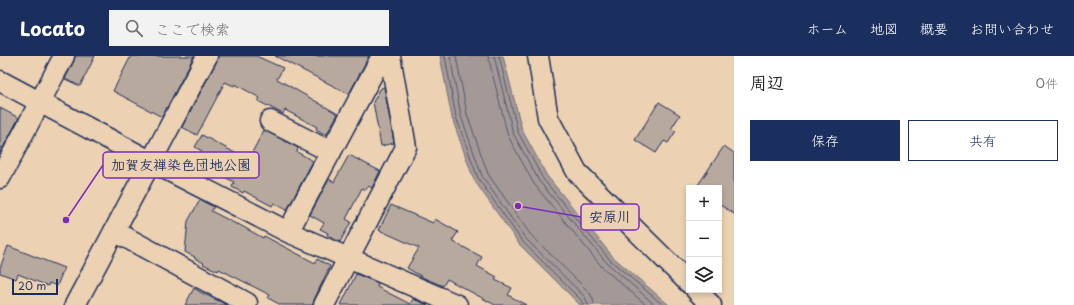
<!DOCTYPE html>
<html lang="ja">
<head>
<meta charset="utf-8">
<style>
  :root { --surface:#fff; --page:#f2f2f2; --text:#202124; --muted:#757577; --line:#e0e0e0; --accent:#1b2f5e }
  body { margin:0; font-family:"Playpen Sans","Klee One",sans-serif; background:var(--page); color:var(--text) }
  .controls { position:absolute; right:12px; bottom:12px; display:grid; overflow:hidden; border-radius:0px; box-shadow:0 2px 6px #0003 }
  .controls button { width:36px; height:36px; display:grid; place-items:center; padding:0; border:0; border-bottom:1px solid var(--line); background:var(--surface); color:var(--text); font:20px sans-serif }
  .scale { position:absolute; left:12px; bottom:10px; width:46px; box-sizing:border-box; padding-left:4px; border:2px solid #1b2f5e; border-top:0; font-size:11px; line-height:14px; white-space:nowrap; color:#1b2f5e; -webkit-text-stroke:3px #ecd1b3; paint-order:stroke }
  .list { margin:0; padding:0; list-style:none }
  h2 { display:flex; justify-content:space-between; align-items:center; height:52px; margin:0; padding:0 16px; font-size:17px }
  h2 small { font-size:13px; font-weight:400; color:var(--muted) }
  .actions { display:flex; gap:8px; padding:12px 16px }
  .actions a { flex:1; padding:9px 0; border:1px solid var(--accent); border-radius:0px; text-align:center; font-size:14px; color:var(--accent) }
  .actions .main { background:var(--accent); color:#fff }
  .icon { flex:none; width:22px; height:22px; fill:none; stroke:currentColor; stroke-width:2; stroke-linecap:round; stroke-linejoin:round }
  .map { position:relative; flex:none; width:734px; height:249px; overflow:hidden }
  header { display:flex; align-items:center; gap:24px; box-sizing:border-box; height:56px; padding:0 20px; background:var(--accent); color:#fff }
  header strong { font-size:19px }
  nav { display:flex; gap:22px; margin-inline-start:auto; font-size:14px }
  .search { width:280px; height:36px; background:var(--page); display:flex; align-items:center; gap:10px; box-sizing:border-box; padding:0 14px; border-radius:0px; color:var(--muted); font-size:15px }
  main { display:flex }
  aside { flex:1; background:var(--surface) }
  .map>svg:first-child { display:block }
  .water { fill:#a49996; stroke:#6d6f80 }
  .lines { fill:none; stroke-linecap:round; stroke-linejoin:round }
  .shore { stroke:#525974; stroke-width:1 }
  .building { fill:#b8a99e; stroke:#1b2f5e }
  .minor-casing { stroke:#1b2f5e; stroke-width:23 }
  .minor { stroke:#ecd1b3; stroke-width:20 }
  .leader { fill:none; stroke:#7b2cbf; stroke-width:1.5 }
  .callout-dot { fill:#7b2cbf; stroke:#ecd1b3; stroke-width:1.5 }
  .callout { fill:#ecd1b3; stroke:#7b2cbf; stroke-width:1.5 }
  .callout-label { font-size:14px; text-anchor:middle; font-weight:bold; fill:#1b2f5e }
</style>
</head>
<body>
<header>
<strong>Locato</strong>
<div class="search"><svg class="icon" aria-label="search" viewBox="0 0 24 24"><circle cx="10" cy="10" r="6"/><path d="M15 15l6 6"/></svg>ここで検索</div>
<nav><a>ホーム</a><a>地図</a><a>概要</a><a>お問い合わせ</a></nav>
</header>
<main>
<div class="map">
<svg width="734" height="249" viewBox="0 0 734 249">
  <rect width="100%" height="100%" fill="#ecd1b3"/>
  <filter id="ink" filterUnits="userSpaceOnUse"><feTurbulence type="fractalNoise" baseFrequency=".025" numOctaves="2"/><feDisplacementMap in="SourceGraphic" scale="8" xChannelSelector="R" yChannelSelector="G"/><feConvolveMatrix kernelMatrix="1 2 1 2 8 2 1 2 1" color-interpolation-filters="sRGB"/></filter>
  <g filter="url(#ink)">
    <!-- water -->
    <path class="water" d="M440,0H503L522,74L547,120L613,201L669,249H580L519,188L474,124L452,62Z"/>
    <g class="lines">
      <!-- shore -->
      <path class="shore" d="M445,0L456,61L478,122L522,185L581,244L583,249
        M450,0L461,60L482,120L525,182L585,241L588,249
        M456,0L467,58L488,118L530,178L590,237L593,243L594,249
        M488,0L508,80L534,128L602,211L646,249
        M494,0L513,77L539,125L607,207L655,249
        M499,0L518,76L543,123L610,204L663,249"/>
    </g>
    <!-- building -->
    <path class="building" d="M75,0H95L80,30L65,23L74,5Z
      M131,0H194L162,61L113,35Z
      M218,0H256L283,12L277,23L338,58L326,79L316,73L317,71L285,54L283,58L258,45L260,42L235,28L234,30L225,26L197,79L182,71L217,5Z
      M275,0H369L349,38Z
      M384,31L394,87L381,90L373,46L381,32Z
      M659,46L680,59L671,73L676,75L668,87L664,85L656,97L635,84Z
      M0,52L19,62L0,97Z
      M264,74L298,92L297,96L313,105L287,154L274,147L272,150L244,135L243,137L232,131L234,126L196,106L202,95L195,91L202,79L248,104Z
      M724,90L734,97V158L719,148V132H696Z
      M349,99L380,115L372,132L368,130L365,134L362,132L346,163L351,166L340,186L327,179L328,177L320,173L324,167L310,159L329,123L334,126Z
      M200,144L214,151L211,155L238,169V168L263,182L264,180L315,207L317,203L330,210L314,244L313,249H281L268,242L270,239L219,213L218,215L203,208L204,207L194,202L195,201L185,196L188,165Z
      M391,149L433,167L435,163L458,176L452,185L482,201L477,210L497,221L495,224L512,232L508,239L526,249H495L447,223L443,230L424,222L407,212L419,192L379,174Z
      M8,190L64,212L57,230L49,227L48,230L18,218L16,223L0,217V212Z
      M356,218L378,227L377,231L410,248L413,243L428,249H341Z
      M194,232L200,236L227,249H185Z"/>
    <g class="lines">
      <!-- minor casing -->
      <g class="minor-casing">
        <path id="minor" d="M538,0L548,62L577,116L689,227
          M0,25L150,105L288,176L457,249
          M270,65L331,96
          M0,122L64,0
          M114,175L247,247
          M288,176L382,0
          M696,234L711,249
          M75,249L207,0
          M324,249L406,91L390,0"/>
      </g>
      <!-- minor -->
      <use href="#minor" class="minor"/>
    </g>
  </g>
  <!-- callouts -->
  <path class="leader" d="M66 164L103 109M518 150L581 161"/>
  <g class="callout-dot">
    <circle cx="66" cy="164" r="4"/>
    <circle cx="518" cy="150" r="4"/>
  </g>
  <g class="callout">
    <rect x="103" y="96" width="156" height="26" rx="4"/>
    <rect x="581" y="148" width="58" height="26" rx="4"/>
  </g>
  <g class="callout-label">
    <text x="181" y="114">加賀友禅染色団地公園</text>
    <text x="610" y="166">安原川</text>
  </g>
</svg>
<div class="controls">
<button>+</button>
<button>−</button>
<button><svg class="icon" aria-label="layers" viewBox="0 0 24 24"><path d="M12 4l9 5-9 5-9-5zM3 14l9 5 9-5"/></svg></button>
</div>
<div class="scale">20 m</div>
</div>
<aside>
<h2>周辺<small>0件</small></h2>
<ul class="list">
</ul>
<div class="actions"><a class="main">保存</a><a>共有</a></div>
</aside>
</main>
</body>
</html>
